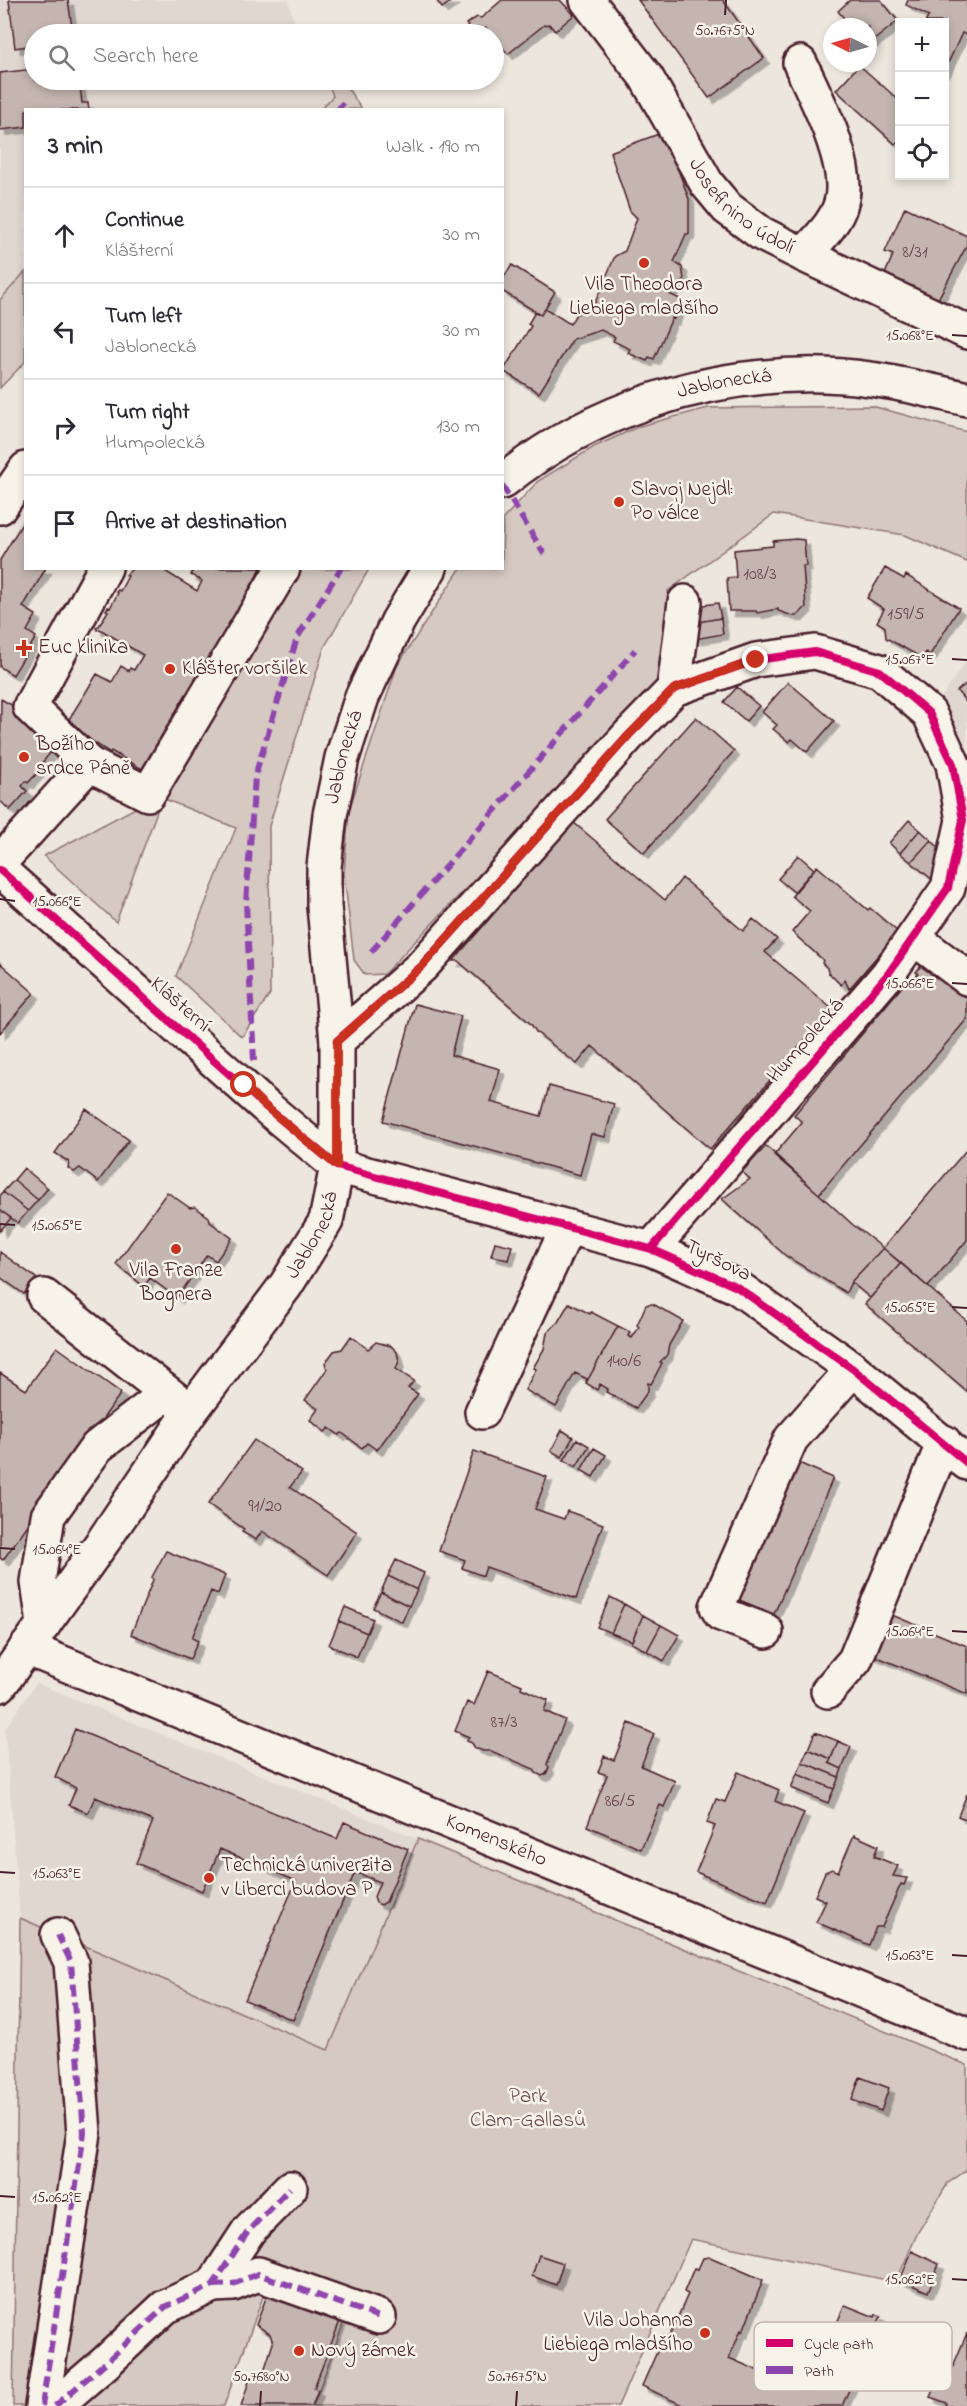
<!DOCTYPE html>
<html lang="en">
<head>
<meta charset="utf-8">
<style>
  :root { --surface:#fff; --page:#f2f2f3; --text:#2b2b33; --muted:#7c7c81; --line:#e1e1e2 }
  body { margin:0; font-family:"Indie Flower",sans-serif; background:var(--page); color:var(--text) }
  .controls { position:absolute; right:18px; top:18px; display:grid; overflow:hidden; border-radius:0px; box-shadow:0 3px 9px #0003 }
  .controls button { width:54px; height:54px; display:grid; place-items:center; padding:0; border:0; border-bottom:2px solid var(--line); background:var(--surface); color:var(--text); font:30px sans-serif }
  .compass { position:absolute; left:823px; top:18px; width:54px; height:54px; border-radius:50%; background:var(--surface); box-shadow:0 3px 9px #0003; rotate:275deg }
  .stop { position:absolute; width:18px; height:18px; margin:-14px; border:4px solid #c8321e; border-radius:50%; background:#fff }
  .stop.end { background:#c8321e; border-color:#fff; box-shadow:0 2px 6px #0008 }
  .list { margin:0; padding:0; list-style:none }
  h2 { display:flex; justify-content:space-between; align-items:center; height:78px; margin:0; padding:0 24px; font-size:26px }
  h2 small { font-size:20px; font-weight:400; color:var(--muted) }
  .list li { display:grid; grid-template-columns:39px 1fr auto; gap:18px; align-items:center; box-sizing:border-box; height:96px; padding:0 24px; border-top:2px solid var(--line) }
  .list b { display:block; font-size:22px; white-space:nowrap }
  .list p { margin:0; font-size:20px; white-space:nowrap; color:var(--muted) }
  .list em { font-size:20px; font-style:normal; color:var(--muted) }
  .icon { flex:none; width:33px; height:33px; fill:none; stroke:currentColor; stroke-width:2; stroke-linecap:round; stroke-linejoin:round }
  .map { position:relative; flex:none; width:967px; height:2406px; overflow:hidden }
  .search { position:absolute; background:var(--surface); box-shadow:0 3px 9px #0003; left:24px; top:24px; width:480px; height:66px; display:flex; align-items:center; gap:15px; box-sizing:border-box; padding:0 21px; border-radius:33px; color:var(--muted); font-size:22px }
  .panel { position:absolute; background:var(--surface); box-shadow:0 3px 9px #0003; left:24px; top:108px; width:480px; height:462px; border-radius:0px }
  .map>svg:first-child { display:block }
  .built { fill:#e0d7d0 }
  .green { fill:#d5c9c2; stroke:#907476; stroke-width:1.5 }
  .building { fill:#c4b5b0; stroke:#4a1f2b; stroke-width:1.5; filter:url(#shadow) }
  .lines { fill:none; stroke-linecap:round; stroke-linejoin:round }
  .minor-casing { stroke:#4a1f2b; stroke-width:38 }
  .major-casing { stroke:#4a1f2b; stroke-width:38 }
  .minor { stroke:#f7f3e8; stroke-width:33 }
  .major { stroke:#f7f3e8; stroke-width:33 }
  .quiet { stroke:#8e44ad; stroke-width:6; stroke-dasharray:12 6; stroke-linecap:butt }
  .cycleway-casing { stroke:#f7f3e8; stroke-width:11 }
  .cycleway { stroke:#d6006c; stroke-width:8 }
  .route { stroke:#c8321e; stroke-width:8 }
  .ticks { fill:none; stroke:#4a1f2b; stroke-width:2 }
  .poi-dot { fill:#c8321e; stroke:#f7f3e8; stroke-width:2 }
  .labels { text-anchor:middle; dominant-baseline:central; stroke-width:5; stroke-linejoin:round; paint-order:stroke }
  .number-label { font-size:18px; fill:#68444c }
  .street-label { font-size:21px; fill:#4a1f2b; stroke:#f7f3e8 }
  .poi-label { font-size:21px; fill:#4a1f2b; stroke:#f7f3e8; text-anchor:start }
  .park-label { font-size:21px; fill:#6d4a51; stroke:#f7f3e8 }
  .key { fill:#f7f3e8; stroke:#c3b3af; stroke-width:1.5 }
  .key-label { font-size:16px; fill:#4a1f2b }
  .ticks-label { font-size:15px; text-anchor:middle; fill:#4a1f2b; stroke:#f7f3e8; stroke-width:5; stroke-linejoin:round; paint-order:stroke }
</style>
</head>
<body>
<div class="map">
<svg width="967" height="2406" viewBox="0 0 967 2406">
  <defs>
    <filter id="shadow"><feDropShadow dx="5.5" dy="5.5" stdDeviation="0" flood-color="#0004"/></filter>
  </defs>
  <rect width="100%" height="100%" fill="#ece6dd"/>
  <filter id="ink" filterUnits="userSpaceOnUse"><feTurbulence type="fractalNoise" baseFrequency=".0167" numOctaves="2"/><feDisplacementMap in="SourceGraphic" scale="12" xChannelSelector="R" yChannelSelector="G"/><feConvolveMatrix kernelMatrix="1 2 1 2 8 2 1 2 1" color-interpolation-filters="sRGB"/></filter>
  <g filter="url(#ink)">
    <!-- built -->
    <path class="built" d="M0,0H288L297,34H34V80H322L333,96L322,110H26L25,272L0,300Z
      M967,659V745L940,700Z
      M36,1683L418,1839L328,2050L20,1918L5,1729Z"/>
    <!-- green -->
    <path class="green" d="M327,80H342L362,109H321L333,96Z
      M25,272V362L0,388V300Z
      M872,406L967,432V562L905,535L774,514L668,591L669,676L384,974L365,975L354,960L344,874L349,810L397,666L460,569L502,568L503,519L538,481L594,447L640,426L708,408Z
      M301,569H369L324,648L269,826L270,994L242,1037L176,976L236,828L162,798L116,922L44,856L145,803Z
      M418,1839L967,2065V2170L948,2183L918,2232L896,2282L691,2239L618,2406H313L346,2316L266,2288L224,2406H13L20,1918L328,2050Z"/>
    <!-- building -->
    <path class="building" d="M9,0H68L73,34H34V45L15,48Z
      M436,0H453L442,8Z
      M502,0H560L574,15L555,31L549,24L544,25L508,54L486,28L478,34H475L466,24L477,17L481,18Z
      M638,0H723L764,58L709,98Z
      M850,0H881L898,21L868,45V27H851L838,11Z
      M908,0H967V35L962,33L944,72V22H925L929,16L906,5Z
      M859,65L900,101V140L895,144L836,90Z
      M34,69V80H79L82,103H88L89,110H26V127L0,130V73Z
      M664,132L689,199V234H686L674,262L682,267L684,279L679,287L671,290L669,294L682,300L674,319L672,318L654,359L649,357L647,361L628,353L630,349L613,341L615,337L601,330L573,339L539,393L503,371L531,326L528,324L535,312L541,315L545,308L570,324L576,314L587,310L591,312L615,256L625,251L637,218L630,211L610,152Z
      M905,207L967,236V245L938,299L885,274L893,255L885,252Z
      M512,265L555,292L541,315L502,291V280Z
      M26,517V568H46L23,607L36,615L27,631L36,637L13,675L0,667V560Z
      M796,539L804,540L806,566H803L806,607L797,616H793L778,611V609L757,613L756,611H729L727,578L736,577L734,550L773,546V541Z
      M133,568H160L197,591L202,581L191,575L194,568H261L197,682L195,679L142,769L111,751L110,753L66,724L97,674L112,682L121,666L129,671L130,668L134,670L143,655L100,629L97,630L96,627L99,626L108,611L106,610L108,607L110,608L118,593L116,592L118,590L120,591L128,576L126,575Z
      M885,568L904,579L906,575L959,608L930,655L926,652L922,658L886,638L885,627L877,622L884,609L867,598Z
      M718,603L721,618L692,623L690,607Z
      M721,618L723,634L695,639L692,623Z
      M788,682L834,721L807,752L792,739L789,742L773,729L777,725L762,712Z
      M967,683V703L957,691Z
      M737,687L759,706L746,721L724,702Z
      M1,699L15,707L18,714L15,717L25,727L28,724L31,726L28,730L40,740L43,737L45,740L43,743L50,750L54,749L55,754L50,753L38,768L40,770L28,783L26,781L22,786L27,791L10,810L0,801Z
      M696,717L734,751L644,853L605,819Z
      M909,820L920,830L900,853L889,843Z
      M573,822L665,900L682,878L743,931L753,919L777,939L765,952L832,1009L710,1149L592,1046L577,1064L536,1032L531,1024L458,961H453Z
      M920,830L931,840L911,862L900,853Z
      M931,840L943,852L935,882L911,862Z
      M798,855L814,869L794,892L778,879Z
      M817,866L868,910L870,908L898,932L849,989L845,980L841,985L828,972L827,968L822,963L823,960L792,932L810,911L792,896Z
      M925,961L967,997V1019L819,1194L774,1155L802,1122L794,1115L910,977L913,980L918,974L916,972Z
      M0,963L34,993L0,1033Z
      M415,1004L461,1016L451,1055L500,1069L491,1102L541,1116L549,1086L614,1104L605,1137L591,1134L580,1175L383,1121Z
      M86,1109L129,1140L98,1182L80,1168L74,1172L68,1168L69,1162L55,1153Z
      M766,1146L852,1224L883,1248L851,1282L846,1293L786,1256L722,1199L750,1179L742,1172Z
      M967,1149V1240L928,1287L883,1248Z
      M24,1168L48,1188L38,1200L14,1180Z
      M14,1180L38,1200L28,1211L3,1192Z
      M3,1192L28,1211L18,1223L0,1210V1196Z
      M167,1192L190,1208L195,1207L209,1217L210,1222L232,1238L216,1261L207,1255L177,1298L150,1278L145,1285L141,1284L116,1264Z
      M0,1210L11,1218L0,1231Z
      M495,1242L512,1246L508,1260L491,1256Z
      M883,1248L901,1263L870,1298L851,1282Z
      M0,1252L36,1278L24,1294L0,1277Z
      M901,1263L967,1321V1392L865,1304Z
      M569,1303L590,1314L591,1312L618,1326L586,1383L587,1379L575,1373L556,1407L525,1390L536,1369L533,1368L544,1349L547,1333L558,1322Z
      M649,1304H653L683,1321L669,1345L667,1355L660,1362L662,1363L651,1384L648,1383V1391L636,1408L606,1392L608,1389L600,1384L597,1390L586,1383L618,1326L630,1332L628,1336L632,1338L639,1327L637,1325L646,1305Z
      M351,1336L368,1349L376,1342L391,1346L397,1352L399,1361L396,1369L414,1381L408,1388L418,1394L377,1450L367,1443L362,1448L342,1433L339,1435L329,1428L325,1432L310,1420L318,1409L305,1400L327,1369L325,1363L334,1351L342,1349Z
      M57,1347L121,1393L3,1560L0,1558V1373L26,1390Z
      M562,1430L573,1437L562,1457L551,1451Z
      M577,1439L589,1446L576,1467L564,1460Z
      M254,1440L302,1472L290,1487L357,1532L328,1575L262,1531L256,1540L242,1532L244,1529L208,1504Z
      M594,1448L606,1455L593,1477L581,1470Z
      M474,1451L547,1477L535,1509L564,1519L567,1511L603,1524L576,1599L486,1567L483,1576L462,1568L465,1560L439,1551Z
      M792,1460L833,1478L774,1614L732,1597Z
      M166,1551L225,1575L218,1594L211,1591L192,1638L198,1641L190,1659L131,1634L153,1580L152,1577Z
      M396,1560L424,1573L417,1590L388,1576Z
      M388,1576L417,1590L409,1606L381,1592Z
      M381,1592L409,1606L402,1622L373,1608Z
      M610,1597L624,1604L611,1633L597,1627Z
      M624,1604L643,1615L632,1641L611,1633Z
      M345,1607L373,1619L367,1633L339,1621Z
      M887,1613L967,1646V1694L870,1654Z
      M643,1615L661,1625L647,1651L631,1643Z
      M339,1621L367,1633L357,1657L329,1645Z
      M661,1625L679,1635L664,1661L647,1651Z
      M488,1671L522,1685L521,1688L548,1700L544,1711L565,1720L547,1764L549,1768L546,1774L542,1776L536,1773L534,1769L491,1751H483L475,1748L472,1743L467,1741L469,1737L455,1731L467,1702L474,1705Z
      M629,1723L654,1734L641,1766L675,1781L664,1807L660,1805L641,1849L587,1826L607,1775L598,1772L604,1756L614,1760Z
      M75,1729L337,1839L344,1822L408,1849L386,1902L381,1905L376,1903L374,1897L380,1882L355,1872L293,2020L245,2000L296,1881L220,1849L202,1891L136,1863L153,1821L95,1797L88,1813L69,1805L76,1788L55,1777Z
      M815,1732L838,1741L831,1759L808,1749Z
      M838,1741L851,1747L842,1769L829,1763Z
      M808,1749L831,1759L829,1763L842,1769L839,1777L802,1762Z
      M802,1762L839,1777L834,1789L797,1774Z
      M738,1772L779,1790L775,1801L804,1813L767,1902L696,1872L715,1826L707,1823L716,1799L725,1802Z
      M797,1774L834,1789L828,1803L791,1788Z
      M967,1794V1820L958,1816Z
      M854,1835L878,1846L874,1856L898,1866L893,1876L907,1878L904,1885L901,1884L882,1927H876L869,1945L816,1922L826,1901L815,1896L825,1872L832,1869L838,1872Z
      M860,2077L889,2088L881,2111L852,2100Z
      M912,2251L939,2264L928,2292L900,2280Z
      M539,2255L563,2263L556,2285L532,2276Z
      M710,2257L763,2280L743,2331L741,2330L729,2358L806,2391L845,2305L875,2317L876,2314L881,2316L842,2406H684L642,2386L664,2336L669,2337L688,2294L684,2292L694,2268L698,2269L703,2258Z
      M267,2295L340,2321L314,2388L318,2390L312,2406H241L251,2375L264,2371L273,2343L270,2334L256,2325Z
      M967,2333V2406H946L947,2403L930,2397L938,2379L946,2383Z"/>
    <g class="lines">
      <!-- minor casing -->
      <g class="minor-casing">
        <g id="minor">
          <path id="s1" d="M587,0L646,77L707,184L727,208L762,234L804,255L967,332"/>
          <path d="M800,63C816,98 852,165 841,203C836,223 817,240 804,255"/>
          <path d="M0,507L26,469"/>
          <path d="M674,689L685,602"/>
          <path d="M89,764L30,707L105,568"/>
          <path d="M0,862L89,764L148,794L283,568"/>
          <path d="M0,870L265,1106L337,1166L651,1249L737,1287L853,1369L967,1463"/>
          <path d="M914,938L967,978"/>
          <path d="M337,1041L422,966L629,735L674,689L756,660L815,652L880,671L929,713L953,764L963,820L948,888L888,974L651,1249"/>
          <path d="M44,1296L184,1406"/>
          <path d="M482,1412L568,1227"/>
          <path d="M44,1624L38,1582L48,1516L97,1447L167,1393"/>
          <path d="M766,1631L721,1614L717,1607L791,1439L853,1369"/>
          <path id="s2" d="M26,1648L967,2034"/>
          <path d="M828,1691L855,1660L944,1442"/>
          <path d="M213,2285L233,2284L258,2274L379,2317"/>
          <path d="M42,2406L84,2133L71,1962L58,1935"/>
          <path d="M55,2406L105,2363L165,2307L213,2285L249,2230L290,2188"/>
        </g>
      </g>
      <!-- major casing -->
      <g class="major-casing">
        <g id="major">
          <path id="s3" d="M502,482C592,409 708,372 824,375C872,376 920,388 967,399"/>
          <path id="s4" d="M0,1685L104,1540L191,1411L286,1285L326,1221L337,1166V1041L324,906V867L330,815L342,758L362,697L398,621L430,568"/>
        </g>
      </g>
      <!-- minor -->
      <use href="#minor" class="minor"/>
      <!-- major -->
      <use href="#major" class="major"/>
      <!-- quiet -->
      <path class="quiet" d="M338,110L343,103
        M502,485L544,554
        M371,952L635,650
        M254,1061L246,903L255,776L297,638L341,568
        M213,2285L233,2284L258,2274L379,2317
        M42,2406L84,2133L71,1962L58,1935
        M55,2406L105,2363L165,2307L213,2285L249,2230L290,2188"/>
      <!-- cycleway casing -->
      <g class="cycleway-casing">
        <path id="cycleway" d="M0,870L265,1106L337,1166L651,1249L737,1287L853,1369L967,1463
          M337,1041L422,966L629,735L674,689L756,660L815,652L880,671L929,713L953,764L963,820L948,888L888,974L651,1249"/>
      </g>
      <!-- cycleway -->
      <use href="#cycleway" class="cycleway"/>
    </g>
  </g>
  <g class="lines" filter="url(#ink)">
    <!-- route -->
    <path class="route" d="M244,1085L265,1106L337,1166V1041L422,966L629,735L674,689L756,660"/>
  </g>
  <!-- ticks -->
  <path class="ticks" d="M725,15L726,0M952,335L967,336M952,659L967,660M0,899L15,901M952,983L967,984M0,1224L15,1225M952,1307L967,1308M0,1548L15,1549M952,1631L967,1632M0,1872L15,1873M952,1955L967,1956M0,2196L15,2197M952,2279L967,2280M260,2406L261,2391M516,2406L517,2391"/>
  <!-- markers -->
  <g class="poi-dot">
    <circle cx="644" cy="263" r="6"/>
    <circle cx="619" cy="502" r="6"/>
    <path d="M21 639h6v6h6v6h-6v6h-6v-6h-6v-6h6z"/>
    <circle cx="170" cy="669" r="6"/>
    <circle cx="24" cy="757" r="6"/>
    <circle cx="176" cy="1249" r="6"/>
    <circle cx="209" cy="1878" r="6"/>
    <circle cx="705" cy="2333" r="6"/>
    <circle cx="299" cy="2351" r="6"/>
  </g>
  <g class="labels">
    <!-- number labels -->
    <g class="number-label">
      <text x="915" y="253">8/31</text>
      <text x="760" y="575">108/3</text>
      <text x="906" y="615">159/5</text>
      <text x="624" y="1362">140/6</text>
      <text x="265" y="1507">91/20</text>
      <text x="504" y="1723">87/3</text>
      <text x="620" y="1802">86/5</text>
    </g>
    <!-- street labels -->
    <g class="street-label">
      <text stroke="none"><textPath href="#s1" startOffset="261">Josefinino údolí</textPath></text>
      <text stroke="none"><textPath href="#s3" startOffset="246">Jablonecká</textPath></text>
      <text stroke="none"><textPath href="#s4" startOffset="1035">Jablonecká</textPath></text>
      <text transform="translate(180 1005) rotate(41)">Klášterní</text>
      <text transform="translate(806 1041) rotate(-49)">Humpolecká</text>
      <text stroke="none"><textPath href="#s4" startOffset="549">Jablonecká</textPath></text>
      <text transform="translate(718 1261) rotate(26)">Tyršova</text>
      <text stroke="none"><textPath href="#s2" startOffset="508">Komenského</textPath></text>
    </g>
    <!-- poi labels -->
    <g class="poi-label">
      <text x="644" y="285" text-anchor="middle">Vila Theodora<tspan x="644" dy="24">Liebiega mladšího</tspan></text>
      <text x="631" y="490">Slavoj Nejdl:<tspan x="631" dy="24">Po válce</tspan></text>
      <text x="38" y="648">Euc klinika</text>
      <text x="182" y="669">Klášter voršilek</text>
      <text x="36" y="745">Božího<tspan x="36" dy="24">srdce Páně</tspan></text>
      <text x="176" y="1271" text-anchor="middle">Vila Franze<tspan x="176" dy="24">Bognera</tspan></text>
      <text x="221" y="1866">Technická univerzita<tspan x="221" dy="24">v Liberci budova P</tspan></text>
      <text x="693" y="2321" text-anchor="end">Vila Johanna<tspan x="693" dy="24">Liebiega mladšího</tspan></text>
      <text x="311" y="2351">Nový zámek</text>
    </g>
    <!-- park labels -->
    <g class="park-label">
      <text x="528" y="2097">Park<tspan x="528" dy="24">Clam-Gallasů</tspan></text>
    </g>
  </g>
  <!-- legend -->
  <rect x="754" y="2322" width="198" height="69" rx="9" class="key"/>
  <rect x="766" y="2339" width="27" height="8" fill="#d6006c"/>
  <rect x="766" y="2366" width="27" height="8" fill="#8e44ad"/>
  <g class="key-label">
    <text x="804" y="2349">Cycle path</text>
    <text x="804" y="2376">Path</text>
  </g>
  <g class="ticks-label">
    <text x="725" y="35">50.7675°N</text>
    <text x="910" y="340">15.068°E</text>
    <text x="910" y="664">15.067°E</text>
    <text x="57" y="906">15.066°E</text>
    <text x="910" y="988">15.066°E</text>
    <text x="57" y="1230">15.065°E</text>
    <text x="910" y="1312">15.065°E</text>
    <text x="57" y="1554">15.064°E</text>
    <text x="910" y="1636">15.064°E</text>
    <text x="57" y="1878">15.063°E</text>
    <text x="910" y="1960">15.063°E</text>
    <text x="57" y="2202">15.062°E</text>
    <text x="910" y="2284">15.062°E</text>
    <text x="261" y="2381">50.7680°N</text>
    <text x="517" y="2381">50.7675°N</text>
  </g>
</svg>
<div class="controls">
<button>+</button>
<button>−</button>
<button><svg class="icon" aria-label="locate" viewBox="0 0 24 24"><circle cx="12" cy="12" r="6"/><path d="M12 2v4M12 18v4M2 12h4M18 12h4"/></svg></button>
</div>
<svg class="compass" viewBox="-18 -18 36 36"><path d="M0-13l5 13h-10z" fill="#e53935"/><path d="M0 13l5-13h-10z" fill="#7c7c81"/></svg>
<div class="stop" style="left:244px;top:1085px"></div>
<div class="stop end" style="left:756px;top:660px"></div>
<div class="search"><svg class="icon" aria-label="search" viewBox="0 0 24 24"><circle cx="10" cy="10" r="6"/><path d="M15 15l6 6"/></svg>Search here</div>
<section class="panel">
<h2>3 min<small>Walk · 190 m</small></h2>
<ul class="list">
<li><svg class="icon" aria-label="ahead" viewBox="0 0 24 24"><path d="M12 20V5M6 11l6-6 6 6"/></svg><div><b>Continue</b><p>Klášterní</p></div><em>30 m</em></li>
<li><svg class="icon" aria-label="left" viewBox="0 0 24 24"><path d="M17 20v-9H6M10 6l-5 5 5 5"/></svg><div><b>Turn left</b><p>Jablonecká</p></div><em>30 m</em></li>
<li><svg class="icon" aria-label="right" viewBox="0 0 24 24"><path d="M7 20v-9h11M14 6l5 5-5 5"/></svg><div><b>Turn right</b><p>Humpolecká</p></div><em>130 m</em></li>
<li><svg class="icon" aria-label="arrive" viewBox="0 0 24 24"><path d="M6 21V4h12l-3 4 3 4H6"/></svg><div><b>Arrive at destination</b></div></li>
</ul>
</section>
</div>
</body>
</html>
